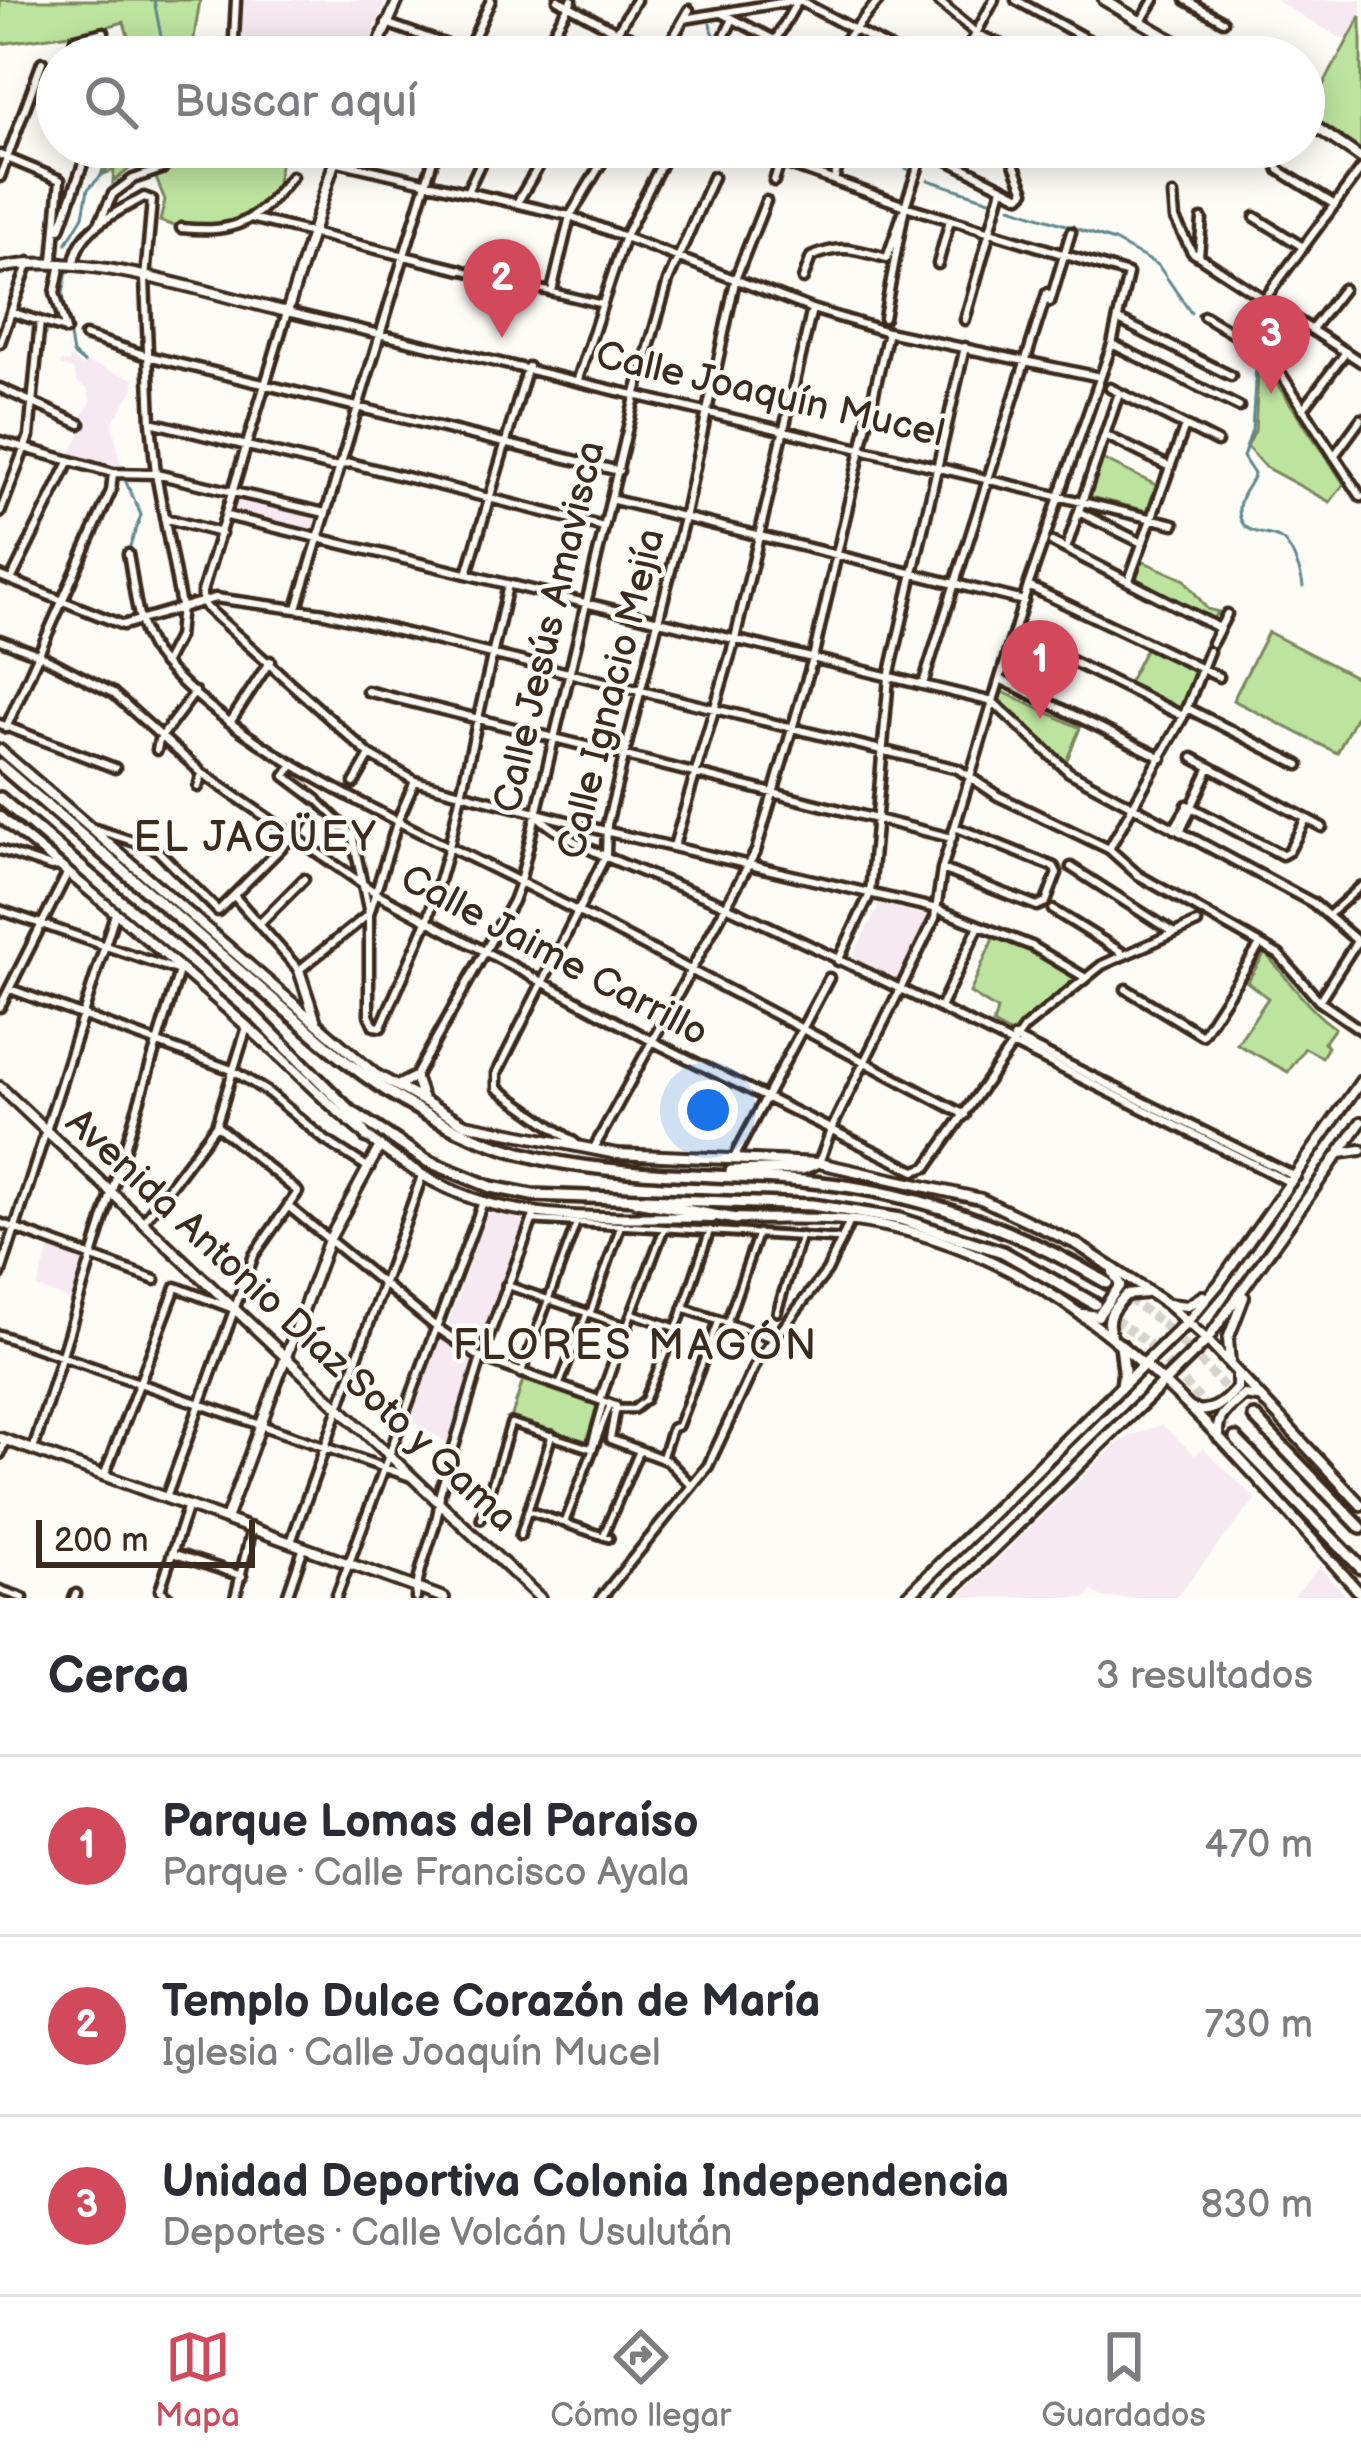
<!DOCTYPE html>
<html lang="es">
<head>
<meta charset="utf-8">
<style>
  :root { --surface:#fff; --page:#f2f2f3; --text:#2b2b33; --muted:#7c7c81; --line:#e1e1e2; --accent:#d1495b }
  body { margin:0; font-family:"Balsamiq Sans",sans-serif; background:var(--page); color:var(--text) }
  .scale { position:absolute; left:36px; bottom:30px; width:219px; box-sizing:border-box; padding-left:12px; border:6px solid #3b2a1e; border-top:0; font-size:33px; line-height:42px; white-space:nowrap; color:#3b2a1e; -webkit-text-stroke:9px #fdfcf7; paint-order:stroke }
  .you { position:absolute; left:708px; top:1110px; width:42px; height:42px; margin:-30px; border:9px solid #fff; border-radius:50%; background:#1a73e8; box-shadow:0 0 0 18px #1a73e833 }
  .badge { display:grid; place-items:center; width:78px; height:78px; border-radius:50%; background:var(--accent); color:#fff; font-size:39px; font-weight:700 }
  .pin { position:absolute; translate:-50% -99px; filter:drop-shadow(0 3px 6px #0008) }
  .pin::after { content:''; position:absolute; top:63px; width:42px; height:36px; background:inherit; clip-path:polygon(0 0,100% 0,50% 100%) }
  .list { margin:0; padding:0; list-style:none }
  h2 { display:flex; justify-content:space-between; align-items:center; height:156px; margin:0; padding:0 48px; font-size:51px }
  h2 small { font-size:39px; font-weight:400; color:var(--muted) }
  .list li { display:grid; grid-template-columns:78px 1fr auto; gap:36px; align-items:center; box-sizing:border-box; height:180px; padding:0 48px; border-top:3px solid var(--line) }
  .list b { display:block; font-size:45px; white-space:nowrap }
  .list p { margin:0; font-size:39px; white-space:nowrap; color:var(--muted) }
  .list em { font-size:39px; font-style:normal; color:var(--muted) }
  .icon { flex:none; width:66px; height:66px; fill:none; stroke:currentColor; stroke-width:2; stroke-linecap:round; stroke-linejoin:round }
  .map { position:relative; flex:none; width:1361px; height:1598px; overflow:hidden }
  .search { position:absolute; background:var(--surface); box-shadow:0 6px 30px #0003; left:36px; right:36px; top:36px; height:132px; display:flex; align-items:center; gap:30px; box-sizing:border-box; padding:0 42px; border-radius:66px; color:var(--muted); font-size:45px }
  .sheet { height:696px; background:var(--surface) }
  nav { display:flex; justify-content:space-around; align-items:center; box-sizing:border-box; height:168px; border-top:3px solid var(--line); background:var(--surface); font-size:33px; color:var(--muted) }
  nav a { display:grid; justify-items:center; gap:6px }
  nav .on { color:var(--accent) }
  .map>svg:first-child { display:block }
  .built { fill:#f6e9f1 }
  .green { fill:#bde49f; stroke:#7c875e; stroke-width:3 }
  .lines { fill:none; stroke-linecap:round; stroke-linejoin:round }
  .stream { stroke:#61898e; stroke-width:3 }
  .trunk-tunnel { stroke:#d6d2cc; stroke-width:9; stroke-dasharray:9 4.5; stroke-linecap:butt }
  .pedestrian-casing { stroke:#3b2a1e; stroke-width:14 }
  .minor-casing { stroke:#3b2a1e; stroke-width:15 }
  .tertiary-casing { stroke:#3b2a1e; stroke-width:16 }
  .primary-casing { stroke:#3b2a1e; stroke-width:18 }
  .trunk-casing { stroke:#3b2a1e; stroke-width:18 }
  .pedestrian { stroke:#fdfcf7; stroke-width:4.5 }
  .minor { stroke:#fdfcf7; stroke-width:6 }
  .tertiary { stroke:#fdfcf7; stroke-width:8 }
  .primary { stroke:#fdfcf7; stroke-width:9 }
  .trunk { stroke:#fdfcf7; stroke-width:9 }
  .labels { text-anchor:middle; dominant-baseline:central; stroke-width:9; stroke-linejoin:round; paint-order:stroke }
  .street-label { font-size:39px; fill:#3b2a1e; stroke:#fdfcf7 }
  .neighbourhood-label { font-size:42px; letter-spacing:3px; fill:#3b2a1e; stroke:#fdfcf7 }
</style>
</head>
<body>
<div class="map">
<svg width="1361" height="1598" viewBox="0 0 1361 1598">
  <rect width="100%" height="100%" fill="#fdfcf7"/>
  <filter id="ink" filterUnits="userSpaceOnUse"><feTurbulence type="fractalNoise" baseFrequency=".00833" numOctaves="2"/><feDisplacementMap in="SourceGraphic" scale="24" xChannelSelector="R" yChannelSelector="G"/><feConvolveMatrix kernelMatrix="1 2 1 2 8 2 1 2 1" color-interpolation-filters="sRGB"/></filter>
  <g filter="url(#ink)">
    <!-- built -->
    <path class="built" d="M242,0H386L364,57H235Z
      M1275,0H1361V14L1346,41Z
      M70,357L82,367L86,362L134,379V389L112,423L121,466L70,456L81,433L82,416L91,402L87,388L78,384L74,370L60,365L61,361L69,363Z
      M237,496L317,514L311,532L232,513Z
      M880,904L932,917L897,987L849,963Z
      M487,1213L530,1221L486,1337L448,1324Z
      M51,1244L86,1257L73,1301L37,1287Z
      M441,1335L476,1359L449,1444L411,1420Z
      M1162,1425L1195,1455L1203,1448L1256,1499L1175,1598H1104L1092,1591L1086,1598L959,1597L1118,1443L1129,1436Z
      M1319,1567L1349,1598H1293Z"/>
    <!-- green -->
    <path class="green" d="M0,0H200L191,57H134L124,22L91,31L0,44Z
      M1361,16V150L1308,113Z
      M111,147H157L113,182L114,170L101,175Z
      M184,147H254L281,159C279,167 279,181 275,188C254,228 197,237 160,221L165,200L156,178Z
      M1259,357L1344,484L1330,502L1265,467L1247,447L1255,431Z
      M1100,458L1156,485L1147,511L1087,496Z
      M1142,561L1185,580L1207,609L1219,612L1210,621L1135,581Z
      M1268,632L1361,680V706L1337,753L1233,700Z
      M1148,644L1200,669L1184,715L1126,687Z
      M1001,691L1080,728L1066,762L997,699Z
      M997,929L1081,973L1011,1034L993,1024L997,1010L970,993Z
      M1265,953C1289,979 1306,1008 1335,1028L1324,1043L1328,1047L1322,1057L1305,1048L1288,1072L1237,1044L1268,998L1247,982Z
      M523,1380L609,1409L594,1453L509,1425Z"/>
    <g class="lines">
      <!-- stream -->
      <path class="stream" d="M154,0L165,57
        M710,24L722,57
        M862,147L911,171
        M928,180L993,201
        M1011,207L1114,241L1158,265L1191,313
        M66,244L83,216L88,189L105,172L116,147
        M67,271L63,294L73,354L84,363
        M1257,351L1252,430L1243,457L1254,474C1250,487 1240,493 1239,508C1238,535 1262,531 1279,538C1292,544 1302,576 1303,587
        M125,480L141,515L130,546L144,614"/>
      <!-- trunk-tunnel -->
      <path class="trunk-tunnel" d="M1107,1283L1163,1324L1254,1417
        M1104,1311L1148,1343L1235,1438"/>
      <!-- pedestrian casing -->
      <g class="pedestrian-casing">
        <path id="pedestrian" d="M461,270L601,304
          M317,800L352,834
          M1330,914L1361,886
          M532,1220L840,1239
          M506,1285L628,1327
          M683,1308L774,1339
          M777,1312L801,1236
          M632,1313L673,1327
          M590,1314L621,1225
          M727,1323L758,1233
          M619,1347L664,1229
          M521,1374L576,1224
          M559,1386L587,1313
          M618,1409H634L645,1400L681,1316L710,1230
          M591,1447L604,1401
          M662,1458L672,1428L678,1426L719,1320
          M529,1511L609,1538
          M481,1519L511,1423L592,1449
          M565,1522L610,1405
          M520,1536L552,1435
          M603,1536L639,1451"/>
      </g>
      <!-- minor casing -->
      <g class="minor-casing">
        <path id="minor" d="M558,0L617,32L678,57
          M937,0L977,34L1028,57
          M1016,0L1119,57
          M1186,0L1223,21
          M722,13L807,57
          M684,19L798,0
          M1141,21L1154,0
          M386,23L481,57
          M723,39L732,21
          M70,57L75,39L104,32
          M233,57L236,0
          M465,57L491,0
          M539,57L572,0
          M602,57L636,0
          M662,57L689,10
          M766,57L798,0L906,57
          M831,57L879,0
          M974,57L971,43L994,0
          M1148,57L1161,34
          M739,147L905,206L1128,274L1112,344L1028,586L942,869L935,918L831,1130L819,1163
          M1284,147L1276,162L1279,170L1335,205
          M926,149L1020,196L1025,191L1007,147
          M0,155L60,180L53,261
          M334,161L570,216L812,309L888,332L1100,377
          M0,177L42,62
          M834,180L844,147
          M774,181L785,147
          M467,192L488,147
          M1173,195L1175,219L1192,252L1361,362
          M517,203L550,147
          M1255,217L1303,247
          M251,218L461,270
          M99,223L113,194L133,179L162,169L179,147
          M181,228C239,234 256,221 292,176
          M60,229L89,147
          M1199,256L1202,219
          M61,263L55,293L66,330
          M74,264C77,229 116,213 144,197L152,200L145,279L151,422L156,474L181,606L178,637L164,664
          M938,264L950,220
          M803,279L811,257C844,243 854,250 887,258L903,212
          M552,291L570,216L611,147
          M1050,302L1071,232
          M11,312L65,329
          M1204,316L1268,354L1361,497
          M884,318L905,206L925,147
          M965,320L1002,188
          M1119,320L1231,376
          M1312,329L1343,289
          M1238,335L1361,169
          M85,336L148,356L619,471
          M0,343L29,262
          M1112,344L1239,407
          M578,379L625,236L670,147
          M0,388L80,424
          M1110,388L1217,442
          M1303,409L1346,352
          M151,422L332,467L350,463L604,527
          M1105,435L1170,467
          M0,441L113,473L156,474L325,513
          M1334,456L1361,419
          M614,500L1024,601
          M1079,512L1142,543
          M0,513L29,436L40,321
          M227,516L993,702L1069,772L1313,903L1361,944
          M164,518L221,533
          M1052,542L1217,627
          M1066,549L1119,393
          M128,554C136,594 135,633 164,664C251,759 406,824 520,882C670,958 817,1037 965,1115
          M467,574L528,367
          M0,576L123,625L215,598L325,613L958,769L998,796L1109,849L1138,875L1279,955L1319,1001L1361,1030
          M11,580L69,462
          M1129,580L1185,426
          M1028,586L1219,677
          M297,608L437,147
          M1014,633L1183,716
          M0,640L38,654L113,693L202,773L376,893L652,1041L915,1171L927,1167L1024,1028L1102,965L1197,923
          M1212,643L1227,614
          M1000,679L1162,758
          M923,684L1047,293
          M367,691L952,838
          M1187,708L1299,765
          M231,721L270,661
          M0,724L115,768
          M6,728L111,491L113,473
          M157,750L159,740L195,692
          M1193,758L1322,827
          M294,764L285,776L317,800
          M354,783L370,755
          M198,787L202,773
          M1187,805L1282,855L1289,851L1306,819
          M538,816C575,852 676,883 726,906C917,995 1103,1089 1291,1183
          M95,829L155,848L218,911L293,836L306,817
          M1174,829L1187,807
          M1180,832L1210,767
          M352,834L369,914V1015L374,1026L381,1027L428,919L449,847L508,585
          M674,846L735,639L812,309
          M1109,849L1183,717L1209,651
          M0,850L51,867L59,866
          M1071,867L1174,933
          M942,869L1037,906L1046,902L1057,873L1054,867L955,827
          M235,897L299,970L369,914L398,820L415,781
          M0,910L179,971L33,1450
          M1053,910L1121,952
          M259,924L304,879
          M838,961L870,894L889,677L965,347
          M1084,977L1032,946L937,909L609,832L415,781L370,755L207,608L202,600V592L287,312L1174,524
          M10,989L232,1070L269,1093L325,1140L369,1168
          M1126,989L1202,1035L1260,945
          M1319,1001L1357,941
          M0,1007L68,872
          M940,1008L979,926
          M1014,1038L1296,1177
          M415,1077L513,901L520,882L636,393L668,281L713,177
          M575,1143L497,1088V1073L606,855L607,824L684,518L736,277L766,201
          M594,1148L756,851L813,658L888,332
          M735,1156L829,978
          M289,1207L436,1327L481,1358L616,1406L610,1439L668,1461L692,1486
          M143,1222L216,1125L247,1027
          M0,1223L155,1280
          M0,1275L115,914
          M0,1335L411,1477
          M486,1344L535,1213
          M600,1400L619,1347
          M0,1454L5,1440
          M104,1476L176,1287L231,1308
          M166,1498L254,1255L298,1192L216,1125
          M291,1542L422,1176
          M172,1553L242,1576
          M0,1590L23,1598
          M288,1594L304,1547
          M74,1598L76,1594
          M169,1598L160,1590L188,1505
          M235,1598L252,1528
          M336,1598L483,1202
          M416,1598C418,1562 439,1530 440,1493L481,1358
          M601,1598L708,1466L757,1361L827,1271L850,1221"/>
      </g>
      <!-- tertiary casing -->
      <g class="tertiary-casing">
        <path id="tertiary" d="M1104,0L1201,57
          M373,57L398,0
          M1304,119L1361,158
          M0,268C80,249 206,293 287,312L339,147
          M0,750L375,1074L465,1124L617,1154L819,1163L981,1199L1078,1245L1167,1304L1207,1340L1361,1505
          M0,817C85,886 169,957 251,1030C323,1094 389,1174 484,1202C556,1223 637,1216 712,1218
          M299,970L316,1022
          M397,1086L415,1077L423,1100
          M0,1087L540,1598
          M1340,1153L1361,1150
          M733,1218C777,1220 825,1216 869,1223C1084,1258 1224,1443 1361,1594
          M1168,1304L1187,1306L1203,1296
          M1083,1314L1098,1316L1120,1285L1113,1272
          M1187,1322L1219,1284L1361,1081
          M1112,1336C1103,1319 1114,1307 1126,1295L1146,1293
          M1207,1340L1361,1122
          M1230,1363L1228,1339L1244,1297
          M1190,1408C1210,1416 1224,1403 1237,1388V1376
          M0,1438L444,1598
          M1219,1438C1214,1417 1229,1408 1244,1395L1257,1397
          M226,1519L329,1240L379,1148"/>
      </g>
      <!-- primary casing -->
      <g class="primary-casing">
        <path id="primary" d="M1121,1345L1124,1370L1122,1386
          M906,1598L1187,1322
          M942,1598L1207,1340"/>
      </g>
      <!-- trunk casing -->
      <g class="trunk-casing">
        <path id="trunk" d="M0,765L340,1057C401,1105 467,1142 543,1159C644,1181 750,1171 852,1187C945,1202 1027,1235 1107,1283
          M0,798L252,1013L349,1110L427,1161L491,1187L532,1195L812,1205L900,1219L1003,1252L1095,1304
          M351,1114L367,1137
          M731,1171L802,1169L814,1164
          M636,1201L736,1219
          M1254,1417L1361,1528
          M1235,1438L1361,1568"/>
      </g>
      <!-- pedestrian -->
      <use href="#pedestrian" class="pedestrian"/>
      <!-- minor -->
      <use href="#minor" class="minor"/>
      <!-- tertiary -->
      <use href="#tertiary" class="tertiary"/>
      <!-- primary -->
      <use href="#primary" class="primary"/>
      <!-- trunk -->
      <use href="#trunk" class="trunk"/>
    </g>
  </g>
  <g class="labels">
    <!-- street labels -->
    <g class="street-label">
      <text transform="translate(770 395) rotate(13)">Calle Joaquín Mucel</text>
      <text transform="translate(550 627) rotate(-77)">Calle Jesús Amavisca</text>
      <text transform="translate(612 694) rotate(-76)">Calle Ignacio Mejía</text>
      <text transform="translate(554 956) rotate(28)">Calle Jaime Carrillo</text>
      <text transform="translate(291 1321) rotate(43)">Avenida Antonio Díaz Soto y Gama</text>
    </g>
    <!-- neighbourhood labels -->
    <g class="neighbourhood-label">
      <text x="256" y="838">EL JAGÜEY</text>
      <text x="636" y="1346">FLORES MAGÓN</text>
    </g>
  </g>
</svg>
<div class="scale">200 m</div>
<div class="you"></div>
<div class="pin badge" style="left:1040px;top:719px">1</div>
<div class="pin badge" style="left:502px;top:338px">2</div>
<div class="pin badge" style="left:1271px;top:394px">3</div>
<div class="search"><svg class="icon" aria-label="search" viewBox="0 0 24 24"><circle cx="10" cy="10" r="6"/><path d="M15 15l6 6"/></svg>Buscar aquí</div>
</div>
<section class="sheet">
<h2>Cerca<small>3 resultados</small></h2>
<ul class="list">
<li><span class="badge">1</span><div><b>Parque Lomas del Paraíso</b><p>Parque · Calle Francisco Ayala</p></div><em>470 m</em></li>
<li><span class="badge">2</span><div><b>Templo Dulce Corazón de María</b><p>Iglesia · Calle Joaquín Mucel</p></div><em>730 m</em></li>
<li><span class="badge">3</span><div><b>Unidad Deportiva Colonia Independencia</b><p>Deportes · Calle Volcán Usulután</p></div><em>830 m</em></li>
</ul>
</section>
<nav>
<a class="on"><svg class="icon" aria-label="map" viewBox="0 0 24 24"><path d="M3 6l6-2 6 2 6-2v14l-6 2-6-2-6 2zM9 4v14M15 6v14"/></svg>Mapa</a>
<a><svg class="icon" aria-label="directions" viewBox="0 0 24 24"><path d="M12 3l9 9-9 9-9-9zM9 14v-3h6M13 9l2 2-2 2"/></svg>Cómo llegar</a>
<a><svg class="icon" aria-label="saved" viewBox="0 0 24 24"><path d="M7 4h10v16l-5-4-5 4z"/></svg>Guardados</a>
</nav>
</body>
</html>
